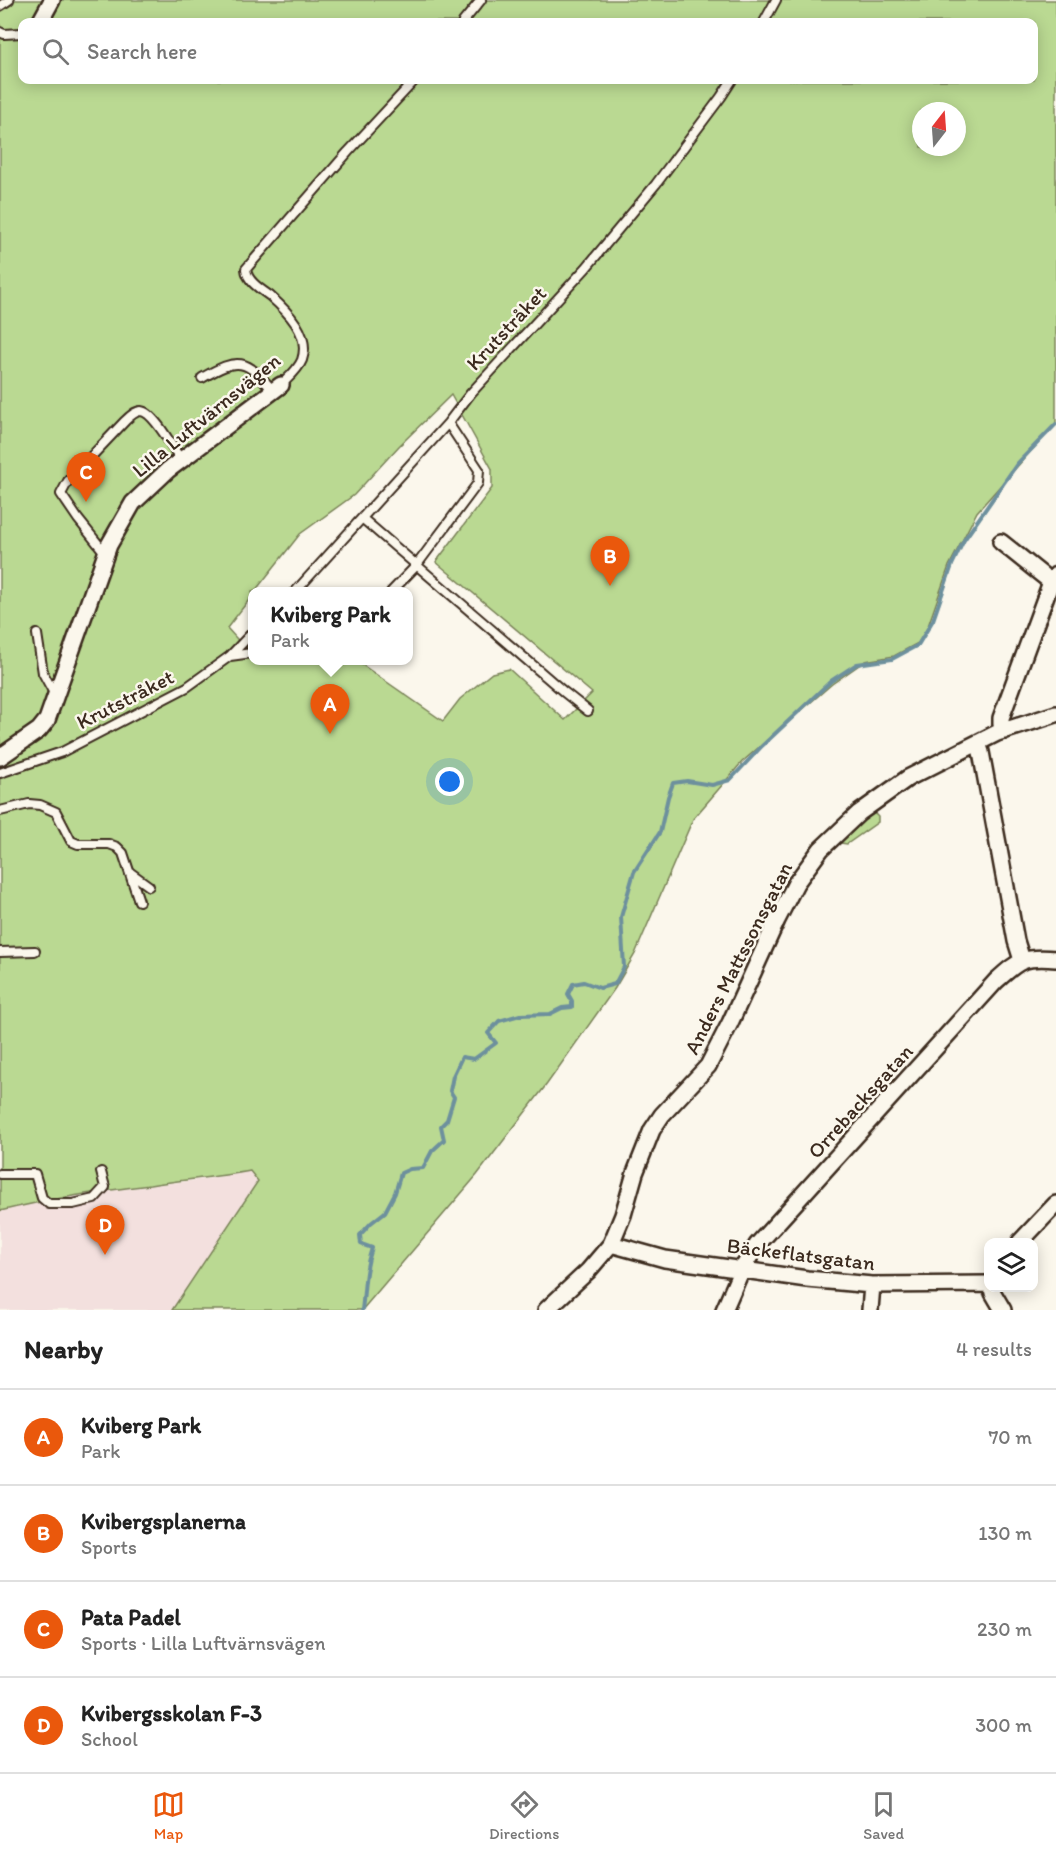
<!DOCTYPE html>
<html lang="en">
<head>
<meta charset="utf-8">
<style>
  :root { --surface:#fff; --page:#f2f2f2; --text:#222; --muted:#767676; --line:#e0e0e0; --accent:#ea580c }
  body { margin:0; font-family:Itim,sans-serif; background:var(--page); color:var(--text) }
  .controls { position:absolute; right:18px; bottom:18px; display:grid; overflow:hidden; border-radius:12px; box-shadow:0 3px 15px #0003 }
  .controls button { width:54px; height:54px; display:grid; place-items:center; padding:0; border:0; border-bottom:2px solid var(--line); background:var(--surface); color:var(--text); font:30px sans-serif }
  .compass { position:absolute; left:912px; top:102px; width:54px; height:54px; border-radius:50%; background:var(--surface); box-shadow:0 3px 15px #0003; rotate:17deg }
  .you { position:absolute; left:450px; top:782px; width:21px; height:21px; margin:-15px; border:4px solid #fff; border-radius:50%; background:#1a73e8; box-shadow:0 0 0 9px #1a73e833 }
  .badge { display:grid; place-items:center; width:39px; height:39px; border-radius:50%; background:var(--accent); color:#fff; font-size:20px; font-weight:700 }
  .pin { position:absolute; translate:-50% -50px; filter:drop-shadow(0 2px 3px #0008) }
  .pin::after { content:''; position:absolute; top:32px; width:21px; height:18px; background:inherit; clip-path:polygon(0 0,100% 0,50% 100%) }
  .popup { position:absolute; left:248px; top:587px; width:165px; height:78px; box-sizing:border-box; display:grid; place-content:center; border-radius:12px; background:var(--surface); filter:drop-shadow(0 2px 4px #0005); font-size:20px; white-space:nowrap; color:var(--muted) }
  .popup b { font-size:22px; color:var(--text) }
  .popup::after { content:''; position:absolute; left:50%; top:100%; margin-left:-12px; border:12px solid transparent; border-top-color:var(--surface) }
  .list { margin:0; padding:0; list-style:none }
  h2 { display:flex; justify-content:space-between; align-items:center; height:78px; margin:0; padding:0 24px; font-size:26px }
  h2 small { font-size:20px; font-weight:400; color:var(--muted) }
  .list li { display:grid; grid-template-columns:39px 1fr auto; gap:18px; align-items:center; box-sizing:border-box; height:96px; padding:0 24px; border-top:2px solid var(--line) }
  .list b { display:block; font-size:22px; white-space:nowrap }
  .list p { margin:0; font-size:20px; white-space:nowrap; color:var(--muted) }
  .list em { font-size:20px; font-style:normal; color:var(--muted) }
  .icon { flex:none; width:33px; height:33px; fill:none; stroke:currentColor; stroke-width:2; stroke-linecap:round; stroke-linejoin:round }
  .map { position:relative; flex:none; width:1056px; height:1310px; overflow:hidden }
  .search { position:absolute; background:var(--surface); box-shadow:0 3px 15px #0003; left:18px; right:18px; top:18px; height:66px; display:flex; align-items:center; gap:15px; box-sizing:border-box; padding:0 21px; border-radius:12px; color:var(--muted); font-size:22px }
  .sheet { height:462px; background:var(--surface) }
  nav { display:flex; justify-content:space-around; align-items:center; box-sizing:border-box; height:84px; border-top:2px solid var(--line); background:var(--surface); font-size:16px; color:var(--muted) }
  nav a { display:grid; justify-items:center; gap:3px }
  nav .on { color:var(--accent) }
  .map>svg:first-child { display:block }
  .built { fill:#f3e0de }
  .green { fill:#bad992; stroke:#7a8258; stroke-width:1.5; fill-rule:evenodd }
  .lines { fill:none; stroke-linecap:round; stroke-linejoin:round }
  .stream { stroke:#6d909d; stroke-width:4 }
  .lane-casing { stroke:#3b2a1e; stroke-width:12 }
  .street-casing { stroke:#3b2a1e; stroke-width:20 }
  .lane { stroke:#fbf7ec; stroke-width:8 }
  .street { stroke:#fbf7ec; stroke-width:15 }
  .labels { text-anchor:middle; dominant-baseline:central; stroke-width:5; stroke-linejoin:round; paint-order:stroke }
  .street-label { font-size:21px; fill:#3b2a1e; stroke:#fbf7ec }
</style>
</head>
<body>
<div class="map">
<svg width="1056" height="1310" viewBox="0 0 1056 1310">
  <rect width="100%" height="100%" fill="#fbf7ec"/>
  <filter id="ink" filterUnits="userSpaceOnUse"><feTurbulence type="fractalNoise" baseFrequency=".0167" numOctaves="2"/><feDisplacementMap in="SourceGraphic" scale="12" xChannelSelector="R" yChannelSelector="G"/><feConvolveMatrix kernelMatrix="1 2 1 2 8 2 1 2 1" color-interpolation-filters="sRGB"/></filter>
  <g filter="url(#ink)">
    <!-- built -->
    <path class="built" d="M250,1171L258,1180L172,1310H0V1211L37,1202L120,1189L213,1178Z"/>
    <!-- green -->
    <path class="green" d="M0,0H1056V423L977,512L949,566L927,629L918,643L894,656L865,661L832,684L742,762L693,819L635,954L615,988L547,1084L477,1175L362,1310H172L258,1181L250,1171C217,1177 183,1180 150,1185C99,1191 49,1199 0,1211ZM22,22H1034V80H22ZM921,111H957V147H921ZM451,395L492,469V488L436,562L592,693L565,720L509,669L492,673L460,699L443,721L358,662L252,660V657L246,650L252,649V634L245,644L246,649L227,628L252,596V592L255,591L300,534L354,495L399,446Z
      M873,812L878,817V822L847,844L841,843L840,840Z"/>
    <g class="lines">
      <!-- stream -->
      <path class="stream" d="M362,1310C365,1287 364,1272 372,1248L361,1244L360,1235L371,1223L385,1212L395,1193L401,1173L410,1169L423,1168L432,1151L444,1140L441,1126L447,1120L454,1097L450,1091L453,1076L462,1057L474,1059L496,1043L488,1033L499,1021L520,1015L550,1014L562,1008L572,1007V1001L568,994L573,984L584,982L600,988L615,984L624,967L621,917L634,872L660,832L668,797L673,783L687,781L712,785L730,780L762,746L831,681L857,664L892,659L918,645L933,620L952,565L964,540L1017,464L1056,424"/>
      <!-- lane casing -->
      <g class="lane-casing">
        <path id="lane" d="M0,6L9,0
          M463,22L481,0
          M764,22L776,0
          M0,32L4,34L22,33
          M202,378C238,357 246,358 273,391
          M281,385C289,377 298,370 302,360C311,334 287,311 270,296C260,289 247,281 246,269L348,152L415,80
          M363,519L564,692L588,711
          M106,554L78,519L61,494L68,481L125,421C129,417 135,411 141,411C154,412 174,450 181,460
          M295,592L448,423L471,393L586,268L656,184L721,97L732,80
          M391,592L416,566L478,483L479,470L448,423
          M37,634L43,673L55,695
          M230,656L252,653
          M0,773L62,752L187,687L230,656L252,633
          M0,811L29,804L40,805L56,812L71,841L78,844H109L117,847L123,853L139,901
          M131,873L149,886
          M0,952L35,951
          M0,1174H35L42,1198L49,1204H73L94,1199L105,1187L101,1172"/>
      </g>
      <!-- street casing -->
      <g class="street-casing">
        <path id="street" d="M40,22L52,0
          M1001,542L1051,582
          M1004,731L1001,724V718L1051,582L1056,575
          M978,743L981,752L1016,941L1022,960
          M0,757L39,730L47,720L109,545L133,503L168,470L281,385
          M1020,1242L1056,1204
          M611,1244L665,1259L807,1279L872,1285L988,1284
          M992,1288L993,1293L1003,1310
          M546,1310L588,1271L611,1244L623,1215L635,1173L652,1130L662,1115L708,1066L730,1023L777,920L796,883L821,849L859,813L908,778L997,733L1056,714
          M724,1310L742,1269L757,1245L996,981C1019,960 1024,956 1056,959
          M870,1310L872,1285"/>
      </g>
      <!-- lane -->
      <use href="#lane" class="lane"/>
      <!-- street -->
      <use href="#street" class="street"/>
    </g>
  </g>
  <g class="labels">
    <!-- street labels -->
    <g class="street-label">
      <text transform="translate(506 328) rotate(-47)">Krutstråket</text>
      <text transform="translate(206 415) rotate(-39)">Lilla Luftvärnsvägen</text>
      <text transform="translate(125 699) rotate(-27)">Krutstråket</text>
      <text transform="translate(738 958) rotate(-63)">Anders Mattssonsgatan</text>
      <text transform="translate(860 1101) rotate(-48)">Orrebacksgatan</text>
      <text transform="translate(801 1254) rotate(7)">Bäckeflatsgatan</text>
    </g>
  </g>
</svg>
<div class="controls">
<button><svg class="icon" aria-label="layers" viewBox="0 0 24 24"><path d="M12 4l9 5-9 5-9-5zM3 14l9 5 9-5"/></svg></button>
</div>
<svg class="compass" viewBox="-18 -18 36 36"><path d="M0-13l5 13h-10z" fill="#e53935"/><path d="M0 13l5-13h-10z" fill="#767676"/></svg>
<div class="you"></div>
<div class="pin badge" style="left:330px;top:734px">A</div>
<div class="popup"><b>Kviberg Park</b>Park</div>
<div class="pin badge" style="left:610px;top:586px">B</div>
<div class="pin badge" style="left:86px;top:502px">C</div>
<div class="pin badge" style="left:105px;top:1255px">D</div>
<div class="search"><svg class="icon" aria-label="search" viewBox="0 0 24 24"><circle cx="10" cy="10" r="6"/><path d="M15 15l6 6"/></svg>Search here</div>
</div>
<section class="sheet">
<h2>Nearby<small>4 results</small></h2>
<ul class="list">
<li><span class="badge">A</span><div><b>Kviberg Park</b><p>Park</p></div><em>70 m</em></li>
<li><span class="badge">B</span><div><b>Kvibergsplanerna</b><p>Sports</p></div><em>130 m</em></li>
<li><span class="badge">C</span><div><b>Pata Padel</b><p>Sports · Lilla Luftvärnsvägen</p></div><em>230 m</em></li>
<li><span class="badge">D</span><div><b>Kvibergsskolan F-3</b><p>School</p></div><em>300 m</em></li>
</ul>
</section>
<nav>
<a class="on"><svg class="icon" aria-label="map" viewBox="0 0 24 24"><path d="M3 6l6-2 6 2 6-2v14l-6 2-6-2-6 2zM9 4v14M15 6v14"/></svg>Map</a>
<a><svg class="icon" aria-label="directions" viewBox="0 0 24 24"><path d="M12 3l9 9-9 9-9-9zM9 14v-3h6M13 9l2 2-2 2"/></svg>Directions</a>
<a><svg class="icon" aria-label="saved" viewBox="0 0 24 24"><path d="M7 4h10v16l-5-4-5 4z"/></svg>Saved</a>
</nav>
</body>
</html>
